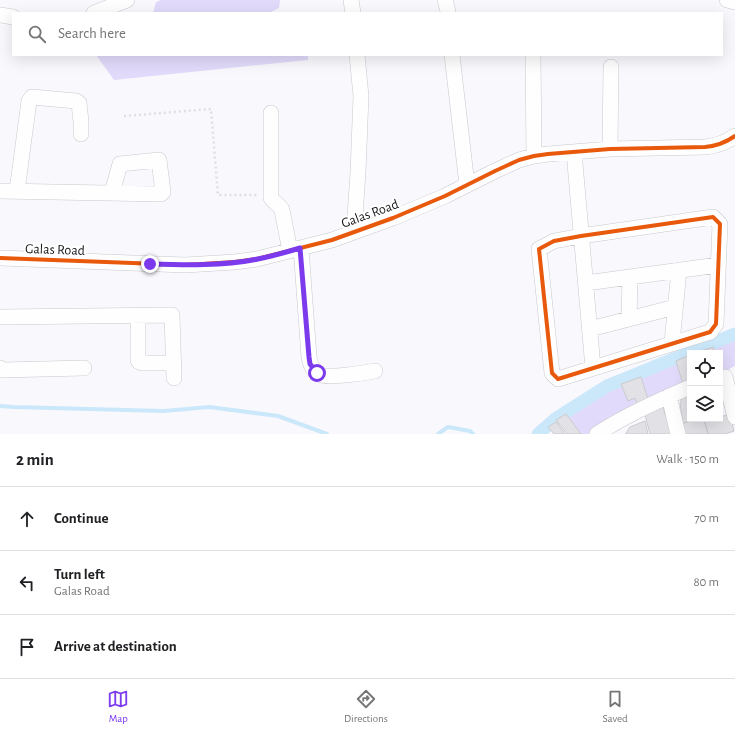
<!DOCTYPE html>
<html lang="en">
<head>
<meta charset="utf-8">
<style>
  :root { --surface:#fff; --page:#f2f2f2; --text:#202124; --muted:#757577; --line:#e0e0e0; --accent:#7c3aed }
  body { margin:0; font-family:"Alegreya Sans",sans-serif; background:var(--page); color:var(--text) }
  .controls { position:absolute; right:12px; bottom:12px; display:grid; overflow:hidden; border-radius:0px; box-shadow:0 4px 16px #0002 }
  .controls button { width:36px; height:36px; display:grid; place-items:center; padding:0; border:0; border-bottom:1px solid var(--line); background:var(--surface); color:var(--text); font:20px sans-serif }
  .stop { position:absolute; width:12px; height:12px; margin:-9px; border:3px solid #7c3aed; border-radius:50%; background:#fff }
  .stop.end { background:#7c3aed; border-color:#fff; box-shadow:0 1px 4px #0008 }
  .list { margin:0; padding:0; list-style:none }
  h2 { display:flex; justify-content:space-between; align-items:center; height:52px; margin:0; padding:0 16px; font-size:17px }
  h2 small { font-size:13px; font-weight:400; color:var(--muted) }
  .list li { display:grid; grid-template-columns:26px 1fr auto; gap:12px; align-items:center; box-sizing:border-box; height:64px; padding:0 16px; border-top:1px solid var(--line) }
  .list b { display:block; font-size:15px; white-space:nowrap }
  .list p { margin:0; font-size:13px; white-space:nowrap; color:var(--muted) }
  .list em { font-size:13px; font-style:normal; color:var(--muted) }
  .icon { flex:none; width:22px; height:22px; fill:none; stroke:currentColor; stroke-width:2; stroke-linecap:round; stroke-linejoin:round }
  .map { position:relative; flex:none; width:735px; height:434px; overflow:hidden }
  .search { position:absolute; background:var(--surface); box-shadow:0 4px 16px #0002; left:12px; right:12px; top:12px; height:44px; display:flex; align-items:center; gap:10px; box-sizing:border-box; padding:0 14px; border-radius:0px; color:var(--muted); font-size:15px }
  .sheet { height:244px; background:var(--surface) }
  nav { display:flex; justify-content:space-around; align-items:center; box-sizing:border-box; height:56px; border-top:1px solid var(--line); background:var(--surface); font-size:11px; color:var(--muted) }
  nav a { display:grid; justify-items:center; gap:2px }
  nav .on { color:var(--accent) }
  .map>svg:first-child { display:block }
  .green { fill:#e1dafa }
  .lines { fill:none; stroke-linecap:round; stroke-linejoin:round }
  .stream { stroke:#cbe8fb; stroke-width:4 }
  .canal { stroke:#cbe8fb; stroke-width:13 }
  .building { fill:#e2e1e5; stroke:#cbcace }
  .street-casing { stroke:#c9c9cd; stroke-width:16 }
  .path { stroke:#e0dfe0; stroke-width:2.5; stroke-dasharray:2 3; stroke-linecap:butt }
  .street { stroke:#fefeff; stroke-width:15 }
  .cycleway-casing { stroke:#fff; stroke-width:6 }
  .cycleway { stroke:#e8590c; stroke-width:4 }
  .route { stroke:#7c3aed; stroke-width:5 }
  .labels { text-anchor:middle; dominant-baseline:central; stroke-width:4; stroke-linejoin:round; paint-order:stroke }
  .street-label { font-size:14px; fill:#19181c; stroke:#fff }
</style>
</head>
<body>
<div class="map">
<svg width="735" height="434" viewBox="0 0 735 434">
  <rect width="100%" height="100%" fill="#f9f8fd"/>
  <!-- green -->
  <path class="green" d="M161,0H280L279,8L269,13H153L156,2Z
    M96,55H308V60L114,80Z
    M735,340V366L731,368L726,372H720V353H715L713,347Z
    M676,361L683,384L648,399L641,377Z
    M619,383L621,384L628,400L635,398L637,404L589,434H581L562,409L606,388Z"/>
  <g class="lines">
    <!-- stream -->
    <path class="stream" d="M0,406L14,407L164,411L209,407L278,416L327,434
      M438,434L448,427L470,431L473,434"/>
    <!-- canal -->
    <path class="canal" d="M538,434L555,419L607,386L735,334"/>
  </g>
  <!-- building -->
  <path class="building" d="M713,347L715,353H696Z
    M690,355V367L687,368L690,382L683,384L676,361Z
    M641,377L648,399L637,404L635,398L628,401L621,384Z
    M690,394V419H697L683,423L680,403L683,396Z
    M663,405L665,415L668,414L673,434H650L645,415Z
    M566,414L581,434H567L556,420Z
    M730,414L734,431L725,434H708L704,419H707L708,420L720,419V417Z
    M697,419H704L708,434H685L683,425L684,423Z
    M645,421L648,434H626V433L630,427Z
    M556,422L565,434H554L548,427Z"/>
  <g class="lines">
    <!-- street casing -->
    <g class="street-casing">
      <path id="street" d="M351,0L353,13
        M445,0L448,11
        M727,0L735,2
        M94,13L127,0
        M0,15L13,17
        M452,55L467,185
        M533,55L534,156
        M271,113V198C274,203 280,205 282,210L290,251
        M610,149L611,67
        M574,152L593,368
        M0,191L161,194L163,192L159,160L120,164L112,193
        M17,191L29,101L32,97L76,101L79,103L81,122V134
        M713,217L720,224L716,324L710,332L558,379L552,373L539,249L554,241L581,236Z
        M354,232L358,172L361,96L357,55
        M301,248L309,357C310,363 312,370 318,374C326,379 364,373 375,371
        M0,258L185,265L235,262L257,259L332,240L393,218L445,196L495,171L519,160L534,156L548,154L610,149L705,147C717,146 725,143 735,136
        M586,283L718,265
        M138,316V360L139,362L142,363H174
        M0,317L172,315L174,378
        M629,319L630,277
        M590,329L675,307
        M672,343L679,270
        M0,368L2,370L84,368
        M725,377L735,417
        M669,396L678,434
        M597,434C626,415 658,401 690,387"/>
    </g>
    <!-- path -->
    <path class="path" d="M124,116L211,109L218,195H258"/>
    <!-- street -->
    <use href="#street" class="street"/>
    <!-- cycleway casing -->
    <g class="cycleway-casing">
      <path id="cycleway" d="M713,217L720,224L716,324L710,332L558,379L552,373L539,249L554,241L581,236Z
        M0,258L185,265L235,262L257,259L332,240L393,218L445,196L495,171L519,160L534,156L548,154L610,149L705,147C717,146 725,143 735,136"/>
    </g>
    <!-- cycleway -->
    <use href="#cycleway" class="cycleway"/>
  </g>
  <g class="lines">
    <!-- route -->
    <path class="route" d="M150,264C186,265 223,266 258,259C273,256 287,252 300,248L309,357L310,364L317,373"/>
  </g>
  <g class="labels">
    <!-- street labels -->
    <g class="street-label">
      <text transform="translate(370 214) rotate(-20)">Galas Road</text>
      <text transform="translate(55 250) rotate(2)">Galas Road</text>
    </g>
  </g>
</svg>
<div class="controls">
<button><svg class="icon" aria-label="locate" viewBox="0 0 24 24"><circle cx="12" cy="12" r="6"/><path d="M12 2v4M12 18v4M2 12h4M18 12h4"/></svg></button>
<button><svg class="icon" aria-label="layers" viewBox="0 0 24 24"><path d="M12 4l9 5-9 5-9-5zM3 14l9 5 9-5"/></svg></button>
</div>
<div class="stop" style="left:317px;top:373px"></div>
<div class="stop end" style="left:150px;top:264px"></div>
<div class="search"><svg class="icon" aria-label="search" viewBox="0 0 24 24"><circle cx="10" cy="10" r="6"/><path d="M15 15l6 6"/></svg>Search here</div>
</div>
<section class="sheet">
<h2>2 min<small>Walk · 150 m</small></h2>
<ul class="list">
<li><svg class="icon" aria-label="ahead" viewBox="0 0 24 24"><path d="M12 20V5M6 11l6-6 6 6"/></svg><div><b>Continue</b></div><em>70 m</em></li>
<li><svg class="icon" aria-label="left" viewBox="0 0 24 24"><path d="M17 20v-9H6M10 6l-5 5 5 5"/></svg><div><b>Turn left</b><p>Galas Road</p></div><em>80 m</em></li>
<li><svg class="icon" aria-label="arrive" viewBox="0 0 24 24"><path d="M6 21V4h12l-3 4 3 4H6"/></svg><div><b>Arrive at destination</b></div></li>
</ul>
</section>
<nav>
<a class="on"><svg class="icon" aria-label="map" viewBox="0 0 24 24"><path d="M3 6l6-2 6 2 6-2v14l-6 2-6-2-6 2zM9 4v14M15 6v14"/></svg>Map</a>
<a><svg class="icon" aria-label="directions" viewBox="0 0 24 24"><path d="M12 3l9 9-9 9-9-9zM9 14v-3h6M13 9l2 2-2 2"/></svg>Directions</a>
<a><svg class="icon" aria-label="saved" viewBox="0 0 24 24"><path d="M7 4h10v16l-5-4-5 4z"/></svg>Saved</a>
</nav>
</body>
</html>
